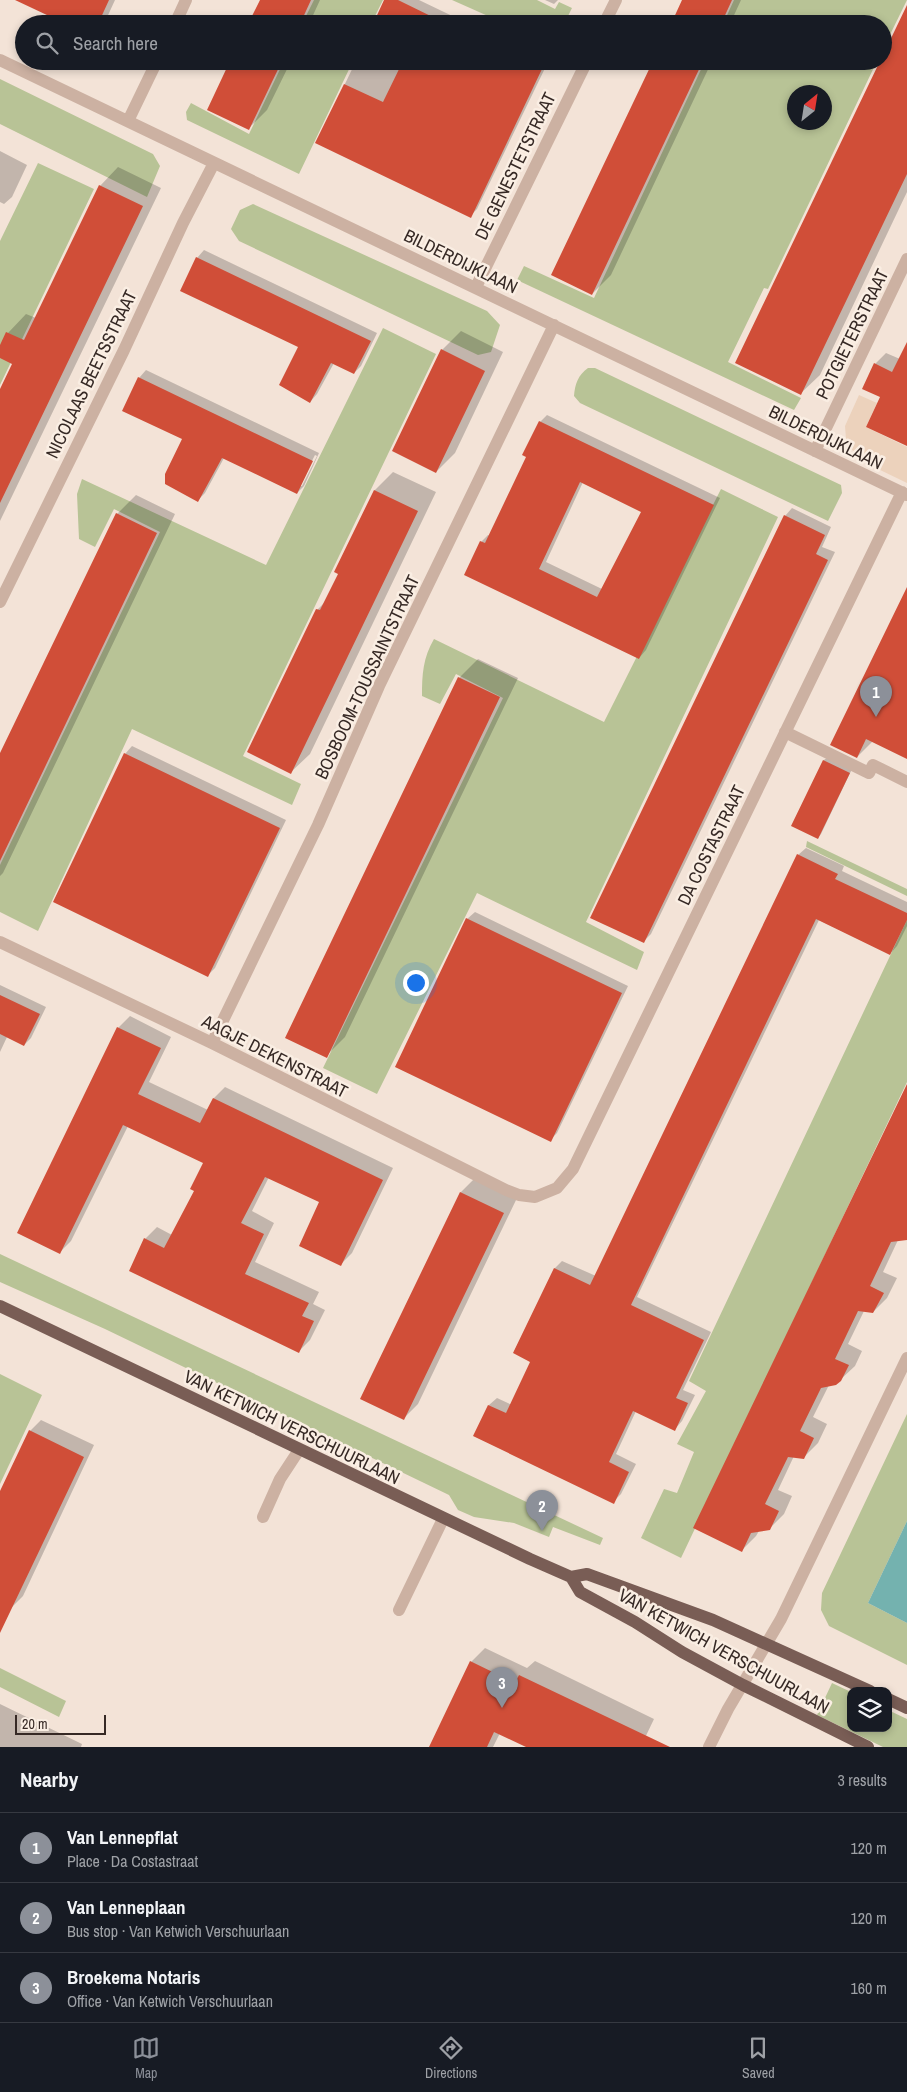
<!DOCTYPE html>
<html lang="en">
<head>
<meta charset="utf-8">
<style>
  :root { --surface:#171b24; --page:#242831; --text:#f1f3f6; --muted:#9ea1a6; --line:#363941; --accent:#8c9099 }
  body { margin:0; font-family:"Archivo Narrow",sans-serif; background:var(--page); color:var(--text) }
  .controls { position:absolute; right:15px; bottom:15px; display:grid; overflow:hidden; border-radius:10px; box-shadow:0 2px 8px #0003 }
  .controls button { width:45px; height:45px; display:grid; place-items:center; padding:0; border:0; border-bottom:1px solid var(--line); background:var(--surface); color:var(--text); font:25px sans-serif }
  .compass { position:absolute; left:787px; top:85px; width:45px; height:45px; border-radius:50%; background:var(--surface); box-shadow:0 2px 8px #0003; rotate:30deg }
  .scale { position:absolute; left:15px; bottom:12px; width:91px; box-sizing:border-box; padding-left:5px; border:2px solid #362925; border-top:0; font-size:14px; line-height:18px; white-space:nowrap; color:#362925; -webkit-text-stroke:4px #faeee3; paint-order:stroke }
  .you { position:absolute; left:415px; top:982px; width:18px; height:18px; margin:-12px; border:4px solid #fff; border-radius:50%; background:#1a73e8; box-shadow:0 0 0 8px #1a73e833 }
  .badge { display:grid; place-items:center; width:32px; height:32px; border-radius:50%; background:var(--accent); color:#fff; font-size:16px; font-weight:700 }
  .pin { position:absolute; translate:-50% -41px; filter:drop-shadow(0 1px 2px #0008) }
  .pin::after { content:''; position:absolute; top:26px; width:18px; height:15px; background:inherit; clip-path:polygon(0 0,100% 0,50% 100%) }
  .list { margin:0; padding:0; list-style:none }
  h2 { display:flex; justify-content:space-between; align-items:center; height:65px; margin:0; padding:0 20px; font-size:21px }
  h2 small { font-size:16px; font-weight:400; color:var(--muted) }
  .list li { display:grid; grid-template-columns:32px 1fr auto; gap:15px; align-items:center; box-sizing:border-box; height:70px; padding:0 20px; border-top:1px solid var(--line) }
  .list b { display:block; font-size:19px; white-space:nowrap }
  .list p { margin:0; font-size:16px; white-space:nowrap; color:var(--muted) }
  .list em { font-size:16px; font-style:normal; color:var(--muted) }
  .icon { flex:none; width:28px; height:28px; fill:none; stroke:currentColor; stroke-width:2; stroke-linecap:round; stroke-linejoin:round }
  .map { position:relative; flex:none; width:907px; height:1747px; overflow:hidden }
  .search { position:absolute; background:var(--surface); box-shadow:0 2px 8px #0003; left:15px; right:15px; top:15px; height:55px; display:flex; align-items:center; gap:12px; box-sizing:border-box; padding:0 18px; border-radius:28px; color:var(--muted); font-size:19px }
  .sheet { height:275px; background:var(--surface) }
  nav { display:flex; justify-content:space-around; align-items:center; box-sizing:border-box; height:70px; border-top:1px solid var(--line); background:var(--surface); font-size:14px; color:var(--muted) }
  nav a { display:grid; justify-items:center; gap:2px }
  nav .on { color:var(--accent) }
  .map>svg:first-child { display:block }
  .green { fill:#b8c396; fill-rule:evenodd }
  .plaza { fill:#ecd2bc }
  .water { fill:#74b2af }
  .shadow { fill:#0003; fill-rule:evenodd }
  .building { fill:#d04e38; fill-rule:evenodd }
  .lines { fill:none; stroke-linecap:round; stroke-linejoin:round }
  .minor { stroke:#ccb1a2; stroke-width:12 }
  .major { stroke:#795d55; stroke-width:12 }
  .labels { text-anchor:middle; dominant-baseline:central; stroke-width:5; stroke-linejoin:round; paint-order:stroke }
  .street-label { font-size:18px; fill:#362925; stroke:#faeee3 }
</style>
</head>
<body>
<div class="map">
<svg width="907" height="1747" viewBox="0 0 907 1747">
  <rect width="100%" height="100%" fill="#f3e3d7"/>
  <!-- green -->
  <path class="green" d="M314,0H383L371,24H302Z
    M452,0H537L555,9L559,2L572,8L564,24H506Z
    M734,0H907L883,49V24H723Z
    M284,61H353L299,174L187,120L186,112L191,103L249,134Z
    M705,61H877L768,289L764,288L728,362L801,398L794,410L517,280L524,266L594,298ZM794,92H824V122H794Z
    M0,79L153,154L160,166L147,197L0,124Z
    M38,163L94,189L0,385V241Z
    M253,204L487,311L500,325L491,352L478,355L239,241L231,229L240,210Z
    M383,328L436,354L243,756L301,784L292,805L132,729L38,931L0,912V865L160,532L114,509L95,547L79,539L77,494L82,479L266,565Z
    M588,368H595L841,485L842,493L828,521L580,403L574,396C575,384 578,375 588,368Z
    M721,489L778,517L586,922L644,952L637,970L477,893L377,1094L323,1068L503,698L456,674L440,704L422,696C422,674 423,658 434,639L604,722Z
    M807,841L907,889V896L806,847Z
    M907,920V1082L681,1558L641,1538L664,1489L677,1493L694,1452L677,1444L706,1391L689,1381Z
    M0,1254L603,1538L600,1545L553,1527L549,1537L514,1523L474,1517L458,1510L449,1495L105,1329L0,1282Z
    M0,1374L42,1395L0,1484Z
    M907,1414V1521L868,1603L907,1623V1665L829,1626L821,1610L822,1593Z
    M0,1668L66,1701L59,1717L0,1687Z
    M832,1683L851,1692V1728H888V1710L907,1719V1747H883L817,1715Z"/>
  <!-- plaza -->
  <path class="plaza" d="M859,395L877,403L866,427L907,447V483L874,467L851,449L846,439L845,426Z"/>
  <!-- water -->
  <path class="water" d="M907,1521V1623L868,1603Z"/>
  <!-- shadow -->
  <path class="shadow" d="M18,0H115L104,24H60L62,20Z
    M261,0H320L309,24H250Z
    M386,0H419L469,24H374Z
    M545,0H558L554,4Z
    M684,0H741L730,24H672Z
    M907,8V192L820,375L801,393L883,61Z
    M232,61H291L267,110L248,129Z
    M356,61L548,62L477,209L470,216L317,142Z
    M654,61H712L611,275L592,294Z
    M0,151L27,165L12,197L4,204L0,202Z
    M118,167L161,188L0,521V392L14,363L0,356V346L8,333L26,314L36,318L100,186Z
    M204,250L377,333L361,366L354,373L334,363L317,394L310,402L299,347L197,258Z
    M461,331L503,352L455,453L436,472L442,350Z
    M907,345V445L882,397L875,364L886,353L900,359Z
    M146,370L319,453L304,486L297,493L224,458L205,493L198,500L184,439L139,378ZM315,455L317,456L302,486H299Z
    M547,415L720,498L646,650L639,658L481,542L488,535L490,536L528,456L540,422ZM583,482L643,511L602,589L546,562Z
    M393,472L436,492L310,754L291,772L317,610L326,601L340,574L375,490Z
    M136,495L175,514L3,873L0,876V756L117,514Z
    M792,508L831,527L822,547L835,552L651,934L643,942L592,917L785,516Z
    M907,590V757L873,741L857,757Z
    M478,659L518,678L345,1037L326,1056L459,678Z
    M132,746L286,820L215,968L208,975L54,901L125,754Z
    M828,757L852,769L821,834L818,838L793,826L824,760Z
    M806,848L844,866L842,871L907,902V926L897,946L890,954L819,920L637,1297L711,1332L683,1390L695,1395L682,1421L675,1429L636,1411L616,1454L636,1464L621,1494L613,1502L474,1436L489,1405L497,1398L512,1405L532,1361L514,1352L555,1268L562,1261L596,1276L798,855Z
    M475,912L628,986L557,1133L550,1140L467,919Z
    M0,985L46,1007L31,1038L24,1045L7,1037L0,1052Z
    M130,1016L171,1037L149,1082L208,1110L214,1098L225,1087L393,1168L352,1253L340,1265L320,1202L269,1177L252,1211L274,1223L255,1262L319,1292L313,1304L325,1310L310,1340L299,1351L145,1239L157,1227L172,1235L195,1190L205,1162L128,1126L71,1241L60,1252L19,1232L118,1028Z
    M907,1087V1238L898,1240L883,1272L897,1278L887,1298L873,1312L864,1311L848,1344L862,1351L855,1366L840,1380L829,1385L813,1417L827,1424L818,1443L804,1457L794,1456L778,1490L792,1496L784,1514L769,1529L759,1531L756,1536L742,1550Z
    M475,1178L517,1198L418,1404L404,1418L362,1398L461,1192Z
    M41,1420L94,1445L23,1596L12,1607L0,1601V1494L30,1431Z
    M485,1648L527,1668L535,1661L654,1719L643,1742L649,1747H529L500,1733L493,1747H431L471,1662Z
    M0,1704L82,1744L81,1747H0Z"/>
  <!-- building -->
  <path class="building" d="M15,0H109L98,24H66Z
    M260,0H311L300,24H248Z
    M384,0H398L447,24H373Z
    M682,0H732L721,24H671Z
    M907,5V174L801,395L735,363L880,61H883V55Z
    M230,61H282L249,130L207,110Z
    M403,61H525L542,69L471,218L315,143L344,84L383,102Z
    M653,61H703L592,295L551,275Z
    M99,185L143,206L0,503V389L12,364L0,358V345L6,332L24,340Z
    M196,257L371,341L354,374L331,363L310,403L279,385L298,347L180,291Z
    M907,342V446L866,427L880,397L862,389L874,363L892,372Z
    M441,349L485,371L436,473L392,451Z
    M138,377L313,461L297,494L222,458L198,502L165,484V474L182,439L122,411Z
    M539,421L714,505L639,659L464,575L480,541L485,543L526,457L522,455ZM580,482L641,512L597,597L539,569Z
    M374,490L418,511L291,774L247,752L316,609L320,610L338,574L334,572Z
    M116,513L157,533L0,861V753Z
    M784,515L825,535L816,554L828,560L644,943L590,918Z
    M907,587V759L866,739L857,758L830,745Z
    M458,677L500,697L327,1058L285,1038Z
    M124,753L280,828L208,977L53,902Z
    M823,760L850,773L818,839L791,826Z
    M797,854L838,874L835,879L907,913V920L890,955L816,919L631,1305L704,1340L676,1398L688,1403L675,1431L633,1411L609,1462L629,1472L614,1504L473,1436L488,1405L506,1413L530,1362L513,1353L554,1268L590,1285Z
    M466,918L622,993L551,1142L395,1067Z
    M0,995L40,1014L24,1046L0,1034Z
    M117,1027L161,1048L138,1094L200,1123L213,1098L383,1180L341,1266L299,1246L319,1202L265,1177L241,1223L264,1234L245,1274L309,1303L302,1316L314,1321L299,1353L129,1271L144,1238L164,1248L194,1191L190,1189L203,1163L123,1125L60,1254L17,1233Z
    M907,1084V1240L891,1242L870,1286L884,1293L873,1313L858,1311L835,1359L849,1365L841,1381L836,1385L821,1388L800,1431L814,1438L804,1459L788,1457L765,1504L779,1511L770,1530L751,1533L742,1552L693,1528Z
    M460,1192L504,1213L404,1420L360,1399Z
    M29,1430L84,1457L0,1633V1491Z
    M470,1661L515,1683L519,1675L670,1747H526L494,1732L487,1747H429Z"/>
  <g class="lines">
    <!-- minor -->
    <path class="minor" d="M175,24L186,0
      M604,24L616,0
      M0,60L907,495
      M128,121L157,61
      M476,287L587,61
      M815,451L907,259
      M0,602L124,350L183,223L214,163
      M785,732L869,773L873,765L907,782
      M0,942L212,1043L506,1190L519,1195L535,1197L557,1188L573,1169L902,492
      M212,1043L318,825L379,686L554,325
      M263,1517L280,1479L299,1450
      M399,1610L443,1519
      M709,1747L728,1709L781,1619L907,1358"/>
    <!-- major -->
    <path class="major" d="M0,1306L530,1559L571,1577L587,1574L713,1620L870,1691
      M571,1577L580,1592L635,1622L682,1652L743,1685L868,1747
      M888,1699L907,1708"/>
  </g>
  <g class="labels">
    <!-- street labels -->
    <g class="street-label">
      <text transform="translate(515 166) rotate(-64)">DE GENESTETSTRAAT</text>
      <text transform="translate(461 261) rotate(26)">BILDERDIJKLAAN</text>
      <text transform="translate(852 334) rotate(-64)">POTGIETERSTRAAT</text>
      <text transform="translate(91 374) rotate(-64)">NICOLAAS BEETSSTRAAT</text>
      <text transform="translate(826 437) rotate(26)">BILDERDIJKLAAN</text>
      <text transform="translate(367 677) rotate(-65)">BOSBOOM-TOUSSAINTSTRAAT</text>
      <text transform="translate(711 845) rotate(-64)">DA COSTASTRAAT</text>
      <text transform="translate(275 1056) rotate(27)">AAGJE DEKENSTRAAT</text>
      <text transform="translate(292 1427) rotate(26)">VAN KETWICH VERSCHUURLAAN</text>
      <text transform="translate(724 1651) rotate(29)">VAN KETWICH VERSCHUURLAAN</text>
    </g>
  </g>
</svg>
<div class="controls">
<button><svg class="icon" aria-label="layers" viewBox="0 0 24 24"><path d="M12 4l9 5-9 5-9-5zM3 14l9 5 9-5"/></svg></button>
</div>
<svg class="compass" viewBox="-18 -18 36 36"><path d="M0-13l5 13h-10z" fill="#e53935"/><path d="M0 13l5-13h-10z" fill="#9ea1a6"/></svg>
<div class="scale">20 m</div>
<div class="you"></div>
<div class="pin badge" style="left:876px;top:717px">1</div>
<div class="pin badge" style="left:542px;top:1531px">2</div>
<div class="pin badge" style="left:502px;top:1708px">3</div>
<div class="search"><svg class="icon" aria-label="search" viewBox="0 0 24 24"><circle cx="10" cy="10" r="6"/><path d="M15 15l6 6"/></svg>Search here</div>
</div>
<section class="sheet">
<h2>Nearby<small>3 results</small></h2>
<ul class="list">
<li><span class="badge">1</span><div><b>Van Lennepflat</b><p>Place · Da Costastraat</p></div><em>120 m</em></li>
<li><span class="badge">2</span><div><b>Van Lenneplaan</b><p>Bus stop · Van Ketwich Verschuurlaan</p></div><em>120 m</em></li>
<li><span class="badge">3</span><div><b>Broekema Notaris</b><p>Office · Van Ketwich Verschuurlaan</p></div><em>160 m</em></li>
</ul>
</section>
<nav>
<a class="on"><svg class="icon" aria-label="map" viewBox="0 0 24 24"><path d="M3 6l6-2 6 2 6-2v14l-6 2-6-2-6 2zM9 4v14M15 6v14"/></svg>Map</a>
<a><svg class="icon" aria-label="directions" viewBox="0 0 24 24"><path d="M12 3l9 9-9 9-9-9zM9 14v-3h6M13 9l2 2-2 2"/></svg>Directions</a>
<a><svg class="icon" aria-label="saved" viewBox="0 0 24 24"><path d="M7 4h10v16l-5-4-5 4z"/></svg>Saved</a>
</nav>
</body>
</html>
